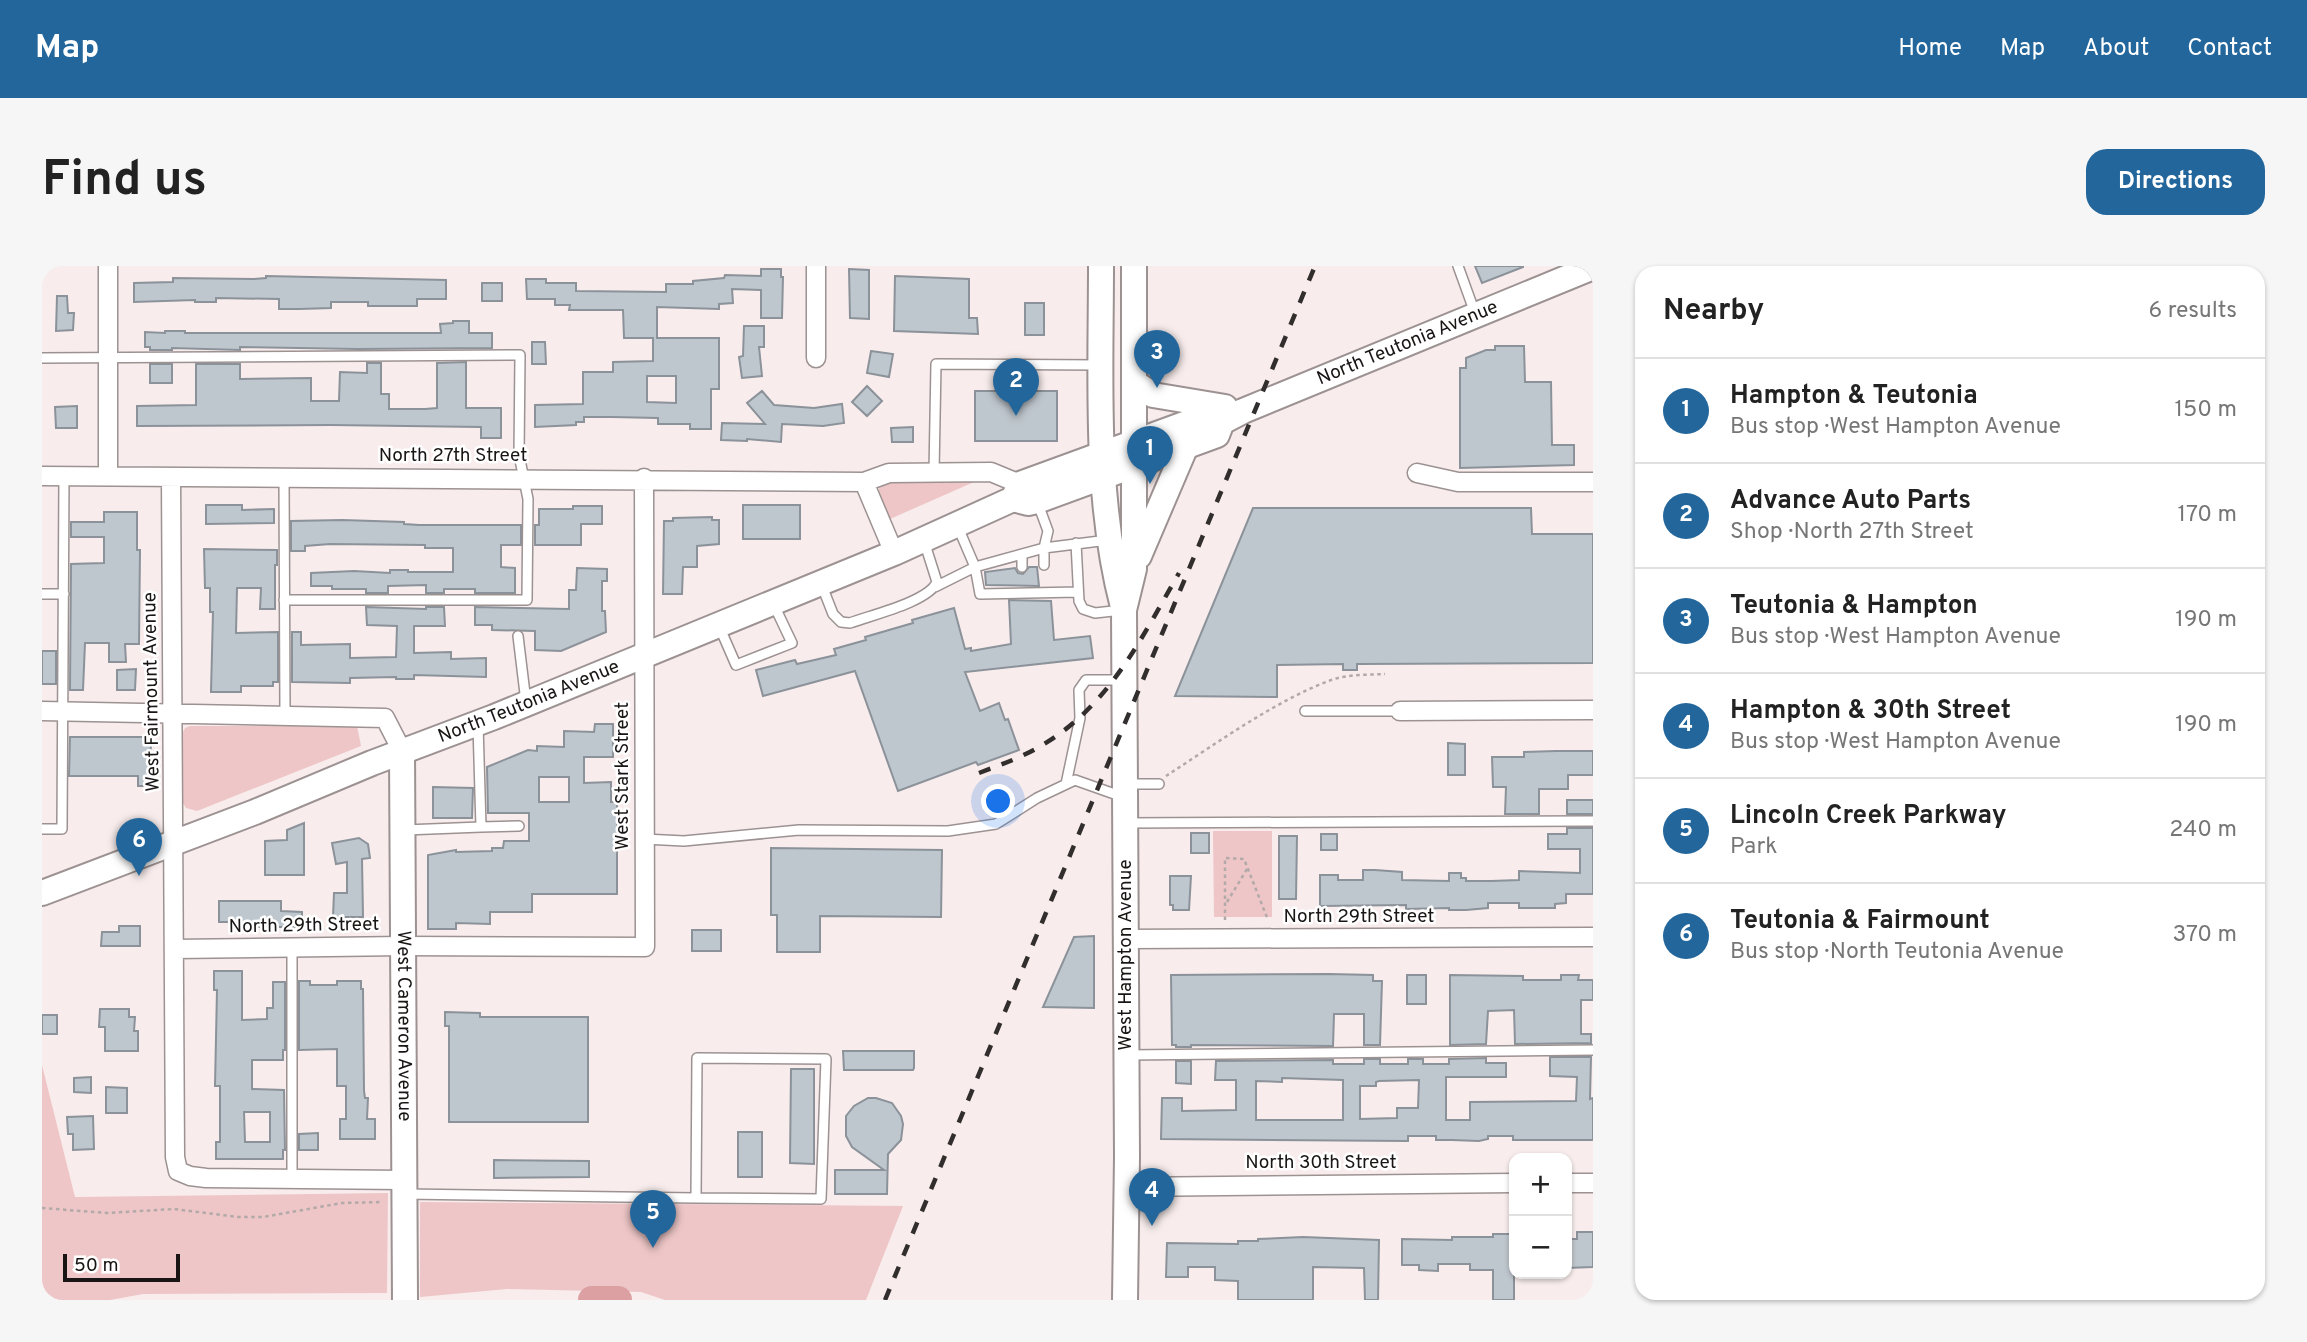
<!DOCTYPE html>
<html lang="en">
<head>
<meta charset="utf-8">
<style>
  :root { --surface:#fff; --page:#f6f6f6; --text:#222; --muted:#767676; --line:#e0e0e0; --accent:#22669b }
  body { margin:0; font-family:Overpass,sans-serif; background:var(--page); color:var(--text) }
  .controls { position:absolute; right:21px; bottom:21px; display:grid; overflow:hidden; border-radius:14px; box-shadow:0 2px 5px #0004 }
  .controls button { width:63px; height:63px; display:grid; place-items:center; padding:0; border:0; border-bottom:2px solid var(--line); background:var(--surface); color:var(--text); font:35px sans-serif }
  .scale { position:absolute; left:21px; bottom:18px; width:117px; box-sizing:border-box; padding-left:7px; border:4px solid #191515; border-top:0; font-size:19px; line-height:24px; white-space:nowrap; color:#191515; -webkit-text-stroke:5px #fff; paint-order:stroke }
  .you { position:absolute; left:957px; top:536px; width:24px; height:24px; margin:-18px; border:5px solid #fff; border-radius:50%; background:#1a73e8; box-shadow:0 0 0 10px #1a73e833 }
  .badge { display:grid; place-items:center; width:46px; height:46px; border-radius:50%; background:var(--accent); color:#fff; font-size:23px; font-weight:700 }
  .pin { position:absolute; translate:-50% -58px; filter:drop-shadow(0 2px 4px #0008) }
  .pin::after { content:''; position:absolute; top:37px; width:24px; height:21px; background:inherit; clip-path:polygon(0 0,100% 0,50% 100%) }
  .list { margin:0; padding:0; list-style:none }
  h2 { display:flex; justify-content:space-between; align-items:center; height:91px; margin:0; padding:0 28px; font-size:30px }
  h2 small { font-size:23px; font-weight:400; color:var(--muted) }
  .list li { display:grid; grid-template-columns:46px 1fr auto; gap:21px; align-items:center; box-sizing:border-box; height:105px; padding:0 28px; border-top:2px solid var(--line) }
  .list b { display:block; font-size:26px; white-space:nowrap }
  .list p { margin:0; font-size:23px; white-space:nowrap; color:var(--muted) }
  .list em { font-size:23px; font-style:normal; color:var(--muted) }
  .map { position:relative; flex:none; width:1551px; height:1034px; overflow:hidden; border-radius:21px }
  header { display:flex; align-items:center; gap:42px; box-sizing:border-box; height:98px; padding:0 35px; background:var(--accent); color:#fff }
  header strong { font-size:33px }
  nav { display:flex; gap:38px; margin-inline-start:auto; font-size:24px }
  .intro { display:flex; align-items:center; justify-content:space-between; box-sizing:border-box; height:168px; padding:0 42px }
  h1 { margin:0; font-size:49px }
  .button { padding:18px 32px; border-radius:21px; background:var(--accent); color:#fff; font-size:24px; font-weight:700 }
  main { display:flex; gap:42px; padding:0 42px }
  aside { flex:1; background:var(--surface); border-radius:21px; box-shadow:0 2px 5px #0004 }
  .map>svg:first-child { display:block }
  .green { fill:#eec6c7 }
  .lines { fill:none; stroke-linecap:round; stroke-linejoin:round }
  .river { stroke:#dc9fa2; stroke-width:28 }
  .building { fill:#bfc7ce; stroke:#8b9299; stroke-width:2; fill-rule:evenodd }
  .lane-casing { stroke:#9d9292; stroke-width:12 }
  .street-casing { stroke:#9d9292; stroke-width:21 }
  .secondary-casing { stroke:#9d9292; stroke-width:28 }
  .path { stroke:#b3a9a9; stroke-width:2.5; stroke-dasharray:3.5 3.5; stroke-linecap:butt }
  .lane { stroke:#fff; stroke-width:9 }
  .street { stroke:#fff; stroke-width:18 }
  .secondary { stroke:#fff; stroke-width:24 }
  .rail { stroke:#332e2e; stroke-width:4.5; stroke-dasharray:12 12; stroke-linecap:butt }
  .labels { text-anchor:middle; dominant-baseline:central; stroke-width:5; stroke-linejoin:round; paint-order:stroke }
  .street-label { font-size:19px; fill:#191515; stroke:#fff }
</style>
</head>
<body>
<header>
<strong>Map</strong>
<nav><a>Home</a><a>Map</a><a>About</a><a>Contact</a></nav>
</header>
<div class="intro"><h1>Find us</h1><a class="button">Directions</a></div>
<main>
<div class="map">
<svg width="1551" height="1034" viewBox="0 0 1551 1034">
  <rect width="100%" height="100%" fill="#f8ecec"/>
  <!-- green -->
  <path class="green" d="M842,216H932L848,253L837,226V220Z
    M148,460H315L319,480L155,545L144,542L139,534L140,468L143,462Z
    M1171,565H1230V651H1172Z
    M0,799L33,931L346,927L345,1027L101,1028L68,1034H0Z
    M378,936L861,940L824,1034H623L599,1026L465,1023L378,1031Z"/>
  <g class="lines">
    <!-- river -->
    <path class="river" d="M550,1034H576"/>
  </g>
  <!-- building -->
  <path class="building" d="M1433,0H1481V1L1440,17Z
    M719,3H739V11H741L740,52H719V24L690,23L691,37L677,38V43L615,41V72H677V123H669V163H648V158H616V152L570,151H542V156H534V159L493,161V139L541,138V106H571V96L611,95V72H582L581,44H527L528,39H513V33H485L484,13H504V17H534V25L624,26V18H651V15L682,12L683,9L719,10ZM605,110H634V137L605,136Z
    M807,3L827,4V53L808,52Z
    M224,10L404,14V33H375V40H326V36H289V42L257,43H237V33L174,32V36H153V34L92,36V17L131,16V12L212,13L224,12Z
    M853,10L927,13V52H935L936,68L852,65Z
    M440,17H460V35H440Z
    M15,30H25L26,47H32L31,64L14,65Z
    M983,37H1002V69H983Z
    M411,55H427V67H450V82L315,83L198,81V84L130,82V84H108V81H103V66L123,67V65H143V67H399L398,58L411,57Z
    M702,60H722V81H717L720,110L700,112L697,91L701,90Z
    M490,76H503L504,98H490Z
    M1453,80H1482L1483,116H1509L1510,179H1532V199L1418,202V102H1424V92L1444,84H1453Z
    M829,85L851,88L847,111L825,107Z
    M424,96V142H459V172H439V161L289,159L95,160V140L154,139V98H198V113L269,112V135H297L298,106L325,107V97H339V128H347V143H383L395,142V97Z
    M108,98H130V117H108Z
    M825,120L840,135L825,150L810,136Z
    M720,125L732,139L772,142L800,138L802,157L781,160L740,158L739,176L705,173V175L679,174L680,157L723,158L705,137Z
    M933,125H1015V175H933Z
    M35,140V162H14L13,141Z
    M871,161V176H850L849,162Z
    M164,239H200V244L232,243V257L164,258Z
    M701,239H758V273H701Z
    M531,240H560V258H539V279H493V259H497V243H531Z
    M1211,242H1489L1490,268H1551V397L1315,398V404H1301V398L1235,399V431L1133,430Z
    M62,246H95V284H98L97,378H83L84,396H67V377H43L41,424H28L29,298L62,297V271H29V256H62Z
    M670,251V254H677V278L655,280V301H641L640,328H621L622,255H631V252Z
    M300,254L362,256V258L377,259H479V279H459V301L473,302V327H433V323H402V327H384V319L346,320V327H324V323H290V320H269V307L312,305L348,307V304H366V306H411V282H383V279L288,278L263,280V285H249V255Z
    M162,283L235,284V299H233V343H218L219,322H195L194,367L236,366V416H231V420H199V426H169L171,346H168V322H163Z
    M987,301H995L997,320L944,319L943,306L973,302L976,307L981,308Z
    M535,302L565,303V315H560V345H563L564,366L519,385L493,384V365L450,364V359H433V341L527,343V324H534Z
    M967,334L1009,335L1012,374L1048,370L1051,392L923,406L938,445L957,437L963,454L966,453L977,484L936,499L934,496L856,525L813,405L721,430L714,404L753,394L755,398L794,389L792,383L824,374L823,371L871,357L870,354L912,342L923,383L929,382V385L969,378Z
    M324,341L384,343V341H402L403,360H372V387L409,386V393L444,392V411L372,409V413H354V411L308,412V417L250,416V366H259V379L308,378V392L354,391L355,360L325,359Z
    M0,385H14V418H0Z
    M94,403L93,424H75V404Z
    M553,458H571V491H542V517L569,516V536H575V628H490V646H448V658L414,657V663H386V589L414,584V586L450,585V582H461L462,575H487V547H446L445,501L486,484L495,485V480L522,481V465L552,466ZM497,511H527V536H497Z
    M28,471H109L108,520H96V510H27Z
    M1406,477L1423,478V509H1406Z
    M1514,485H1551V509H1526V523H1497V548H1463L1464,521H1451L1450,491H1482V486Z
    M391,521L431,522L430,552H391Z
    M1525,534H1551V548H1525Z
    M262,557V609H223V575L245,574V564Z
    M1525,562H1551V628H1524V637L1513,638V642H1477V637H1446V642L1424,644H1407V642L1364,643V639L1278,640V609H1296V614H1321V604H1333L1360,606V614L1407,615V607H1419V612H1424V615H1449L1477,614V605L1538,607V583H1506V568H1525Z
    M1149,567H1167V587H1149Z
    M1279,568H1295V584H1279Z
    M1237,570H1255L1254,633H1237Z
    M317,572L326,578L328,592L320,593L321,651H291L292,627H305V596L294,598L290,577Z
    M729,582L900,584L899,651L778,650V686H735V649H729Z
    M1128,610H1149L1147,644H1131V639H1128Z
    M177,635H239V645L260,646V661H211V656H177Z
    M77,660H98V680H59L60,666H77Z
    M650,664H679V685H650Z
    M1052,670V742L1001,741L1032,671Z
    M172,705H200V754L225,753V742H231V716H243V784H241V794H210V823L242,824L243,884H241V893H174V876H178V820H173L175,724H172ZM202,846H228V876H203Z
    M1287,708L1331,709V715H1340L1338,779H1322V748H1292L1291,780L1149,779V781H1134V779H1130L1129,709Z
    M1365,709H1384V738H1365Z
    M1408,709L1481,710V714H1519V709H1537L1536,714H1551V734H1539V768H1549V777L1473,778L1472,744L1446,745L1444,778L1408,779Z
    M257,715H268V719H295V715H319V723H321L322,825L323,832H326L325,853H333V873H298V853H304V820H295V783L257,784Z
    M58,743H87V751H93L92,765H96V785H63V761H57Z
    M403,746L438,747V751H546V856H407V760H403Z
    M0,749H15V768H0Z
    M801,785H872V802L871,804H802Z
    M1508,791H1549L1548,833L1551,832V874H1471V870H1446V873L1437,875L1410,874H1394V870H1366V875L1119,873L1120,832H1140V845L1194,844V814H1173L1174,795L1291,794V798H1322V793H1338V798H1366V793H1381V798H1407V793L1444,792V797H1464V811H1404V854H1428V836L1534,835L1535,811L1508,810ZM1240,812L1301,814V854H1214V815L1240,816ZM1377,814L1376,842H1355V852L1318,853V820H1334V816L1337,815Z
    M1134,795H1149V818L1134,817Z
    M749,803H772V898L748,897Z
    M49,811V827L32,826V812Z
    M64,821L85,822V847H64Z
    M826,832H834L850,837L859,850L861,858L859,874L846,888L845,928H793V904H842L810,881L804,870V850L812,840Z
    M51,850L52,883L31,884V868H26L25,851Z
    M696,866H720V911H696Z
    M276,867V884H257V868Z
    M452,894L547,895V911L452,912Z
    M1535,966H1551V1001L1525,1002V973H1535Z
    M1451,968H1472V1034H1451V1004H1428V998H1396V1005L1377,1004V999H1360V973L1410,974V971H1451Z
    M1261,971L1337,974L1336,1034H1323L1322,1002L1271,1001V1034H1196V1015L1173,1014V1001H1146V1011H1124L1125,977L1196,978V975H1216V973Z"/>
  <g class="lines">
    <!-- lane casing -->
    <g class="lane-casing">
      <path id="lane" d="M1416,0L1433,47
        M0,92L478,89L477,189L486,233L485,334H242
        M892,206L894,98L1057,99
        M242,209L243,449
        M915,259L933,301L938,328L1036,326
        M1034,277L1037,335L1041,343L1053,347L1080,344
        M1002,299V282L1066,274
        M980,301V288
        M780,320L791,348L799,356L808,357C829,349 886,336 895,316L882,275
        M893,321L933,301L1002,282L1006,265L996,238
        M0,328H22
        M677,360L694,399L750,377L731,337
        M476,370L484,436
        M1263,445H1358
        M1024,518L1038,452L1037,424L1044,414H1082
        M1084,518H1117
        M1084,557L1551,555
        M439,561L477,560
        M0,563H20L22,210
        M363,564L439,561L436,459
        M602,573L642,575L757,564L906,565L954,558L995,532L1033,514L1081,531
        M250,682V913
        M1086,789L1551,784
        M363,928L654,932L655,792L784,793L779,933L654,932"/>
    </g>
    <!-- street casing -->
    <g class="street-casing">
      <path id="street" d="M66,0V210
        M774,0V92
        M1375,207L1416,216H1551
        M0,210C274,211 548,212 822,216L847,207L949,206L978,218
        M129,212L133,891L136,905L148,910L164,912L361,914
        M822,216L852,287
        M0,445L343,452L360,485
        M1358,445L1551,444
        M1084,673L1551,671
        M132,683L361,680L603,681L602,212
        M1525,917H1551
        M1085,921L1472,917"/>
    </g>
    <!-- secondary casing -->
    <g class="secondary-casing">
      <g id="secondary">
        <path d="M1059,0C1059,113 1052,230 1081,341"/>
        <path d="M1092,116L1111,129L1183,141"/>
        <path id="s1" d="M971,233L986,237L995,235L1175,169L1180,156L1201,145L1551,1"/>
        <path d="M1097,290L1144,180"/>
        <path id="s2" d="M360,485L363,1034"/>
        <path id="s3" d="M0,627L213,546L330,497L452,451L852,287L971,233L978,218L1167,149L1180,156"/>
        <path d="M1083,1034L1085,891L1082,344L1092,303V0"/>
      </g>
    </g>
    <!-- path -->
    <path class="path" d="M1124,510C1175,477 1233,435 1289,414C1306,408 1325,409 1343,408
      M1185,636L1205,603
      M1183,654V592L1202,593L1226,654
      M0,942L65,947L132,943L196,951H221L300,937L341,936"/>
    <!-- lane -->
    <use href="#lane" class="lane"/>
    <!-- street -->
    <use href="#street" class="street"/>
    <!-- secondary -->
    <use href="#secondary" class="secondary"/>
    <!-- rail -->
    <path class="rail" d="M937,507C958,499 978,492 997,481C1066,442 1099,373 1137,307
      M843,1034L1273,0"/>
  </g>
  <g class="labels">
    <!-- street labels -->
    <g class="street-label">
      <text stroke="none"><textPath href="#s1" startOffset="432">North Teutonia Avenue</textPath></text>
      <text x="411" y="190">North 27th Street</text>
      <text transform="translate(110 426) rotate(-91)">West Fairmount Avenue</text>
      <text stroke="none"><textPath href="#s3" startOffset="523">North Teutonia Avenue</textPath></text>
      <text transform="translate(581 510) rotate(-90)">West Stark Street</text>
      <text x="1317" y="651">North 29th Street</text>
      <text transform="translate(262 660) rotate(-1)">North 29th Street</text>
      <text transform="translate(1084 689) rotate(-90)">West Hampton Avenue</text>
      <text stroke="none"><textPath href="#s2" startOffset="275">West Cameron Avenue</textPath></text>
      <text x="1279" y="897">North 30th Street</text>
    </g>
  </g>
</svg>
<div class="controls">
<button>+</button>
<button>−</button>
</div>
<div class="scale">50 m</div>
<div class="you"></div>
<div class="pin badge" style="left:1108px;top:218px">1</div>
<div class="pin badge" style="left:974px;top:150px">2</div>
<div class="pin badge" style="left:1115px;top:122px">3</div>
<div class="pin badge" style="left:1110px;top:960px">4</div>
<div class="pin badge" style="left:611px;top:982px">5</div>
<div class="pin badge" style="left:97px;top:610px">6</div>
</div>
<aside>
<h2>Nearby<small>6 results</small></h2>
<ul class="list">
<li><span class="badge">1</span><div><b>Hampton &amp; Teutonia</b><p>Bus stop · West Hampton Avenue</p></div><em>150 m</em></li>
<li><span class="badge">2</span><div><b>Advance Auto Parts</b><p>Shop · North 27th Street</p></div><em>170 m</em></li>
<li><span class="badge">3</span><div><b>Teutonia &amp; Hampton</b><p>Bus stop · West Hampton Avenue</p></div><em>190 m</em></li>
<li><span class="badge">4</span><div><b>Hampton &amp; 30th Street</b><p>Bus stop · West Hampton Avenue</p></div><em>190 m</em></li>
<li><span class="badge">5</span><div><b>Lincoln Creek Parkway</b><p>Park</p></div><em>240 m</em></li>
<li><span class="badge">6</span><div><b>Teutonia &amp; Fairmount</b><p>Bus stop · North Teutonia Avenue</p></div><em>370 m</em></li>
</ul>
</aside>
</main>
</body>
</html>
